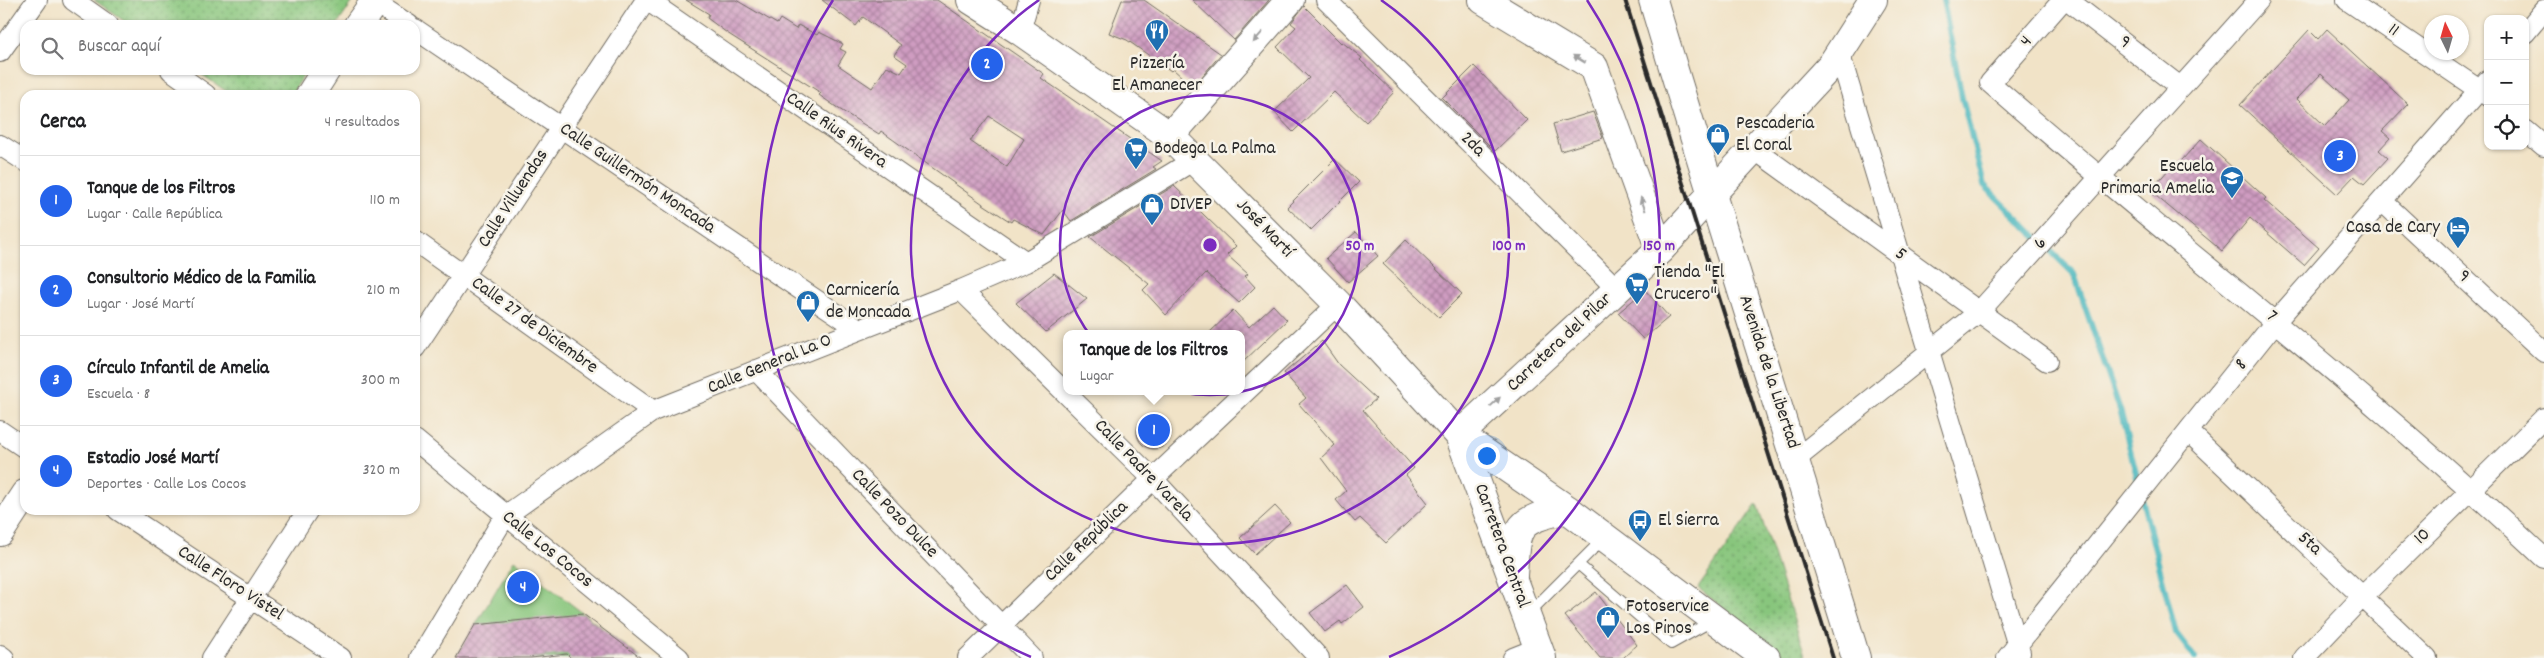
<!DOCTYPE html>
<html lang="es">
<head>
<meta charset="utf-8">
<style>
  :root { --surface:#fff; --page:#f6f6f6; --text:#202124; --muted:#757577; --line:#e0e0e0; --accent:#2563eb }
  body { margin:0; font-family:Dekko,sans-serif; background:var(--page); color:var(--text) }
  .controls { position:absolute; right:15px; top:15px; display:grid; overflow:hidden; border-radius:10px; box-shadow:0 1px 4px #0004 }
  .controls button { width:45px; height:45px; display:grid; place-items:center; padding:0; border:0; border-bottom:1px solid var(--line); background:var(--surface); color:var(--text); font:25px sans-serif }
  .compass { position:absolute; left:2424px; top:15px; width:45px; height:45px; border-radius:50%; background:var(--surface); box-shadow:0 1px 4px #0004; rotate:355deg }
  .you { position:absolute; left:1486px; top:455px; width:18px; height:18px; margin:-12px; border:4px solid #fff; border-radius:50%; background:#1a73e8; box-shadow:0 0 0 8px #1a73e833 }
  .badge { display:grid; place-items:center; width:32px; height:32px; border-radius:50%; background:var(--accent); color:#fff; font-size:16px; font-weight:700 }
  .pin { position:absolute; translate:-50% -50%; border:2px solid #fff; box-shadow:0 1px 5px #0006 }
  .popup { position:absolute; left:1063px; top:330px; width:182px; height:65px; box-sizing:border-box; display:grid; place-content:center; border-radius:10px; background:var(--surface); filter:drop-shadow(0 1px 4px #0005); font-size:16px; white-space:nowrap; color:var(--muted) }
  .popup b { font-size:19px; color:var(--text) }
  .popup::after { content:''; position:absolute; left:50%; top:100%; margin-left:-10px; border:10px solid transparent; border-top-color:var(--surface) }
  .list { margin:0; padding:0; list-style:none }
  h2 { display:flex; justify-content:space-between; align-items:center; height:65px; margin:0; padding:0 20px; font-size:21px }
  h2 small { font-size:16px; font-weight:400; color:var(--muted) }
  .list li { display:grid; grid-template-columns:32px 1fr auto; gap:15px; align-items:center; box-sizing:border-box; height:90px; padding:0 20px; border-top:1px solid var(--line) }
  .list b { display:block; font-size:19px; white-space:nowrap }
  .list p { margin:0; font-size:16px; white-space:nowrap; color:var(--muted) }
  .list em { font-size:16px; font-style:normal; color:var(--muted) }
  .icon { flex:none; width:28px; height:28px; fill:none; stroke:currentColor; stroke-width:2; stroke-linecap:round; stroke-linejoin:round }
  .map { position:relative; flex:none; width:2544px; height:658px; overflow:hidden }
  .search { position:absolute; background:var(--surface); box-shadow:0 1px 4px #0004; left:20px; top:20px; width:400px; height:55px; display:flex; align-items:center; gap:12px; box-sizing:border-box; padding:0 18px; border-radius:15px; color:var(--muted); font-size:19px }
  .panel { position:absolute; background:var(--surface); box-shadow:0 1px 4px #0004; left:20px; top:90px; width:400px; height:425px; border-radius:15px }
  .map>svg:first-child { display:block }
  .grass { fill:url(#grass-dots); stroke:#5a7854 }
  .garden { fill:#88c67d; stroke:#5a7854 }
  .lines { fill:none; stroke-linecap:round; stroke-linejoin:round }
  .stream { stroke:#46b6bd; stroke-width:6 }
  .building { fill:url(#building-cross-hatch); fill-rule:evenodd }
  .lane-casing { stroke:#706b62; stroke-width:12 }
  .street-casing { stroke:#706b62; stroke-width:22 }
  .secondary-casing { stroke:#706b62; stroke-width:30 }
  .primary-casing { stroke:#706b62; stroke-width:30 }
  .lane { stroke:#fff; stroke-width:10 }
  .street { stroke:#fff; stroke-width:20 }
  .secondary { stroke:#fff; stroke-width:28 }
  .primary { stroke:#fff; stroke-width:28 }
  .rail { stroke:#2b2b2b; stroke-width:4 }
  .oneway { fill:#a0a0a0 }
  .ring { fill:none; stroke:#7b2cbf; stroke-width:2.5 }
  .labels { text-anchor:middle; dominant-baseline:central; stroke-width:5; stroke-linejoin:round; paint-order:stroke }
  .street-label { font-size:19px; fill:#2b2b2b; stroke:#f7f3e8 }
  .poi-label { font-size:19px; fill:#2b2b2b; stroke:#f7f3e8; text-anchor:start }
  .centre { fill:#7b2cbf; stroke:#f7f3e8; stroke-width:2.5 }
  .ring-label { font-size:15px; text-anchor:middle; font-weight:bold; fill:#7b2cbf; stroke:#f7f3e8; stroke-width:5; stroke-linejoin:round; paint-order:stroke }
</style>
</head>
<body>
<div class="map">
<svg width="2544" height="658" viewBox="0 0 2544 658">
  <defs>
    <pattern id="grass-dots" width="8" height="8" patternUnits="userSpaceOnUse" patternTransform="scale(1.25)"><rect width="8" height="8" fill="#88c67d"/><path d="M2 2h.1M6 6h.1" fill="none" stroke="#6fa167" stroke-width="1.8" stroke-linecap="round"/></pattern>
    <pattern id="building-cross-hatch" width="8" height="8" patternUnits="userSpaceOnUse" patternTransform="scale(1.25)"><rect width="8" height="8" fill="#cf9cc1"/><path d="M0 0l8 8M0 8l8-8" fill="none" stroke="#a87f9d"/></pattern>
  </defs>
  <rect width="100%" height="100%" fill="#f7f3e8"/>
  <filter id="ink" filterUnits="userSpaceOnUse"><feTurbulence type="fractalNoise" baseFrequency=".02" numOctaves="2"/><feDisplacementMap in="SourceGraphic" scale="10" xChannelSelector="R" yChannelSelector="G"/><feConvolveMatrix kernelMatrix="1 2 1 2 8 2 1 2 1" color-interpolation-filters="sRGB"/></filter>
  <filter id="wash" filterUnits="userSpaceOnUse"><feTurbulence type="fractalNoise" baseFrequency=".0096" numOctaves="4" result="noise"/><feDisplacementMap in="SourceGraphic" scale="20" xChannelSelector="R" yChannelSelector="G"/><feGaussianBlur stdDeviation="1.12" result="paint"/><feColorMatrix in="noise" values="0 0 0 0 0 0 0 0 0 0 0 0 0 0 0 0 0 1.4 0 .05"/><feComposite in="paint" operator="in"/></filter>
  <g filter="url(#wash)">
    <rect width="100%" height="100%" fill="#f1e3c7"/>
    <!-- grass -->
    <path class="grass" d="M94,0H354L337,25H130Z
      M195,70H307L291,95H232Z
      M1757,504L1806,658H1786L1698,588Z"/>
    <!-- garden -->
    <path class="garden" d="M514,560L641,658H456Z"/>
    <g class="lines">
      <!-- stream -->
      <path class="stream" d="M1943,0L1962,98L1984,185L2074,274L2121,413L2139,485
        M2141,495L2176,633L2195,658"/>
    </g>
    <g id="blocks">
      <!-- building -->
      <path class="building" d="M686,0H736L777,24L780,19L796,29L798,25L817,35L819,32L843,44L840,49L846,52L838,65L872,88L887,66L901,73L907,64L894,55L901,45L863,17L856,26L822,0H937L1044,74L1041,78L1162,161L1153,167L1156,169L1071,221L1063,210L1044,235L1013,219L1011,222L983,204L881,131L879,134L839,109L819,95L821,93L727,33L707,18L709,14ZM989,116L1024,139L1007,167L970,141Z
        M1122,0H1144L1221,54L1193,87L1173,69L1171,71L1127,40L1109,33Z
        M1192,0H1269L1234,40Z
        M1304,6L1341,43L1342,42L1362,58L1360,60L1394,92L1366,122L1334,92L1293,132L1274,112L1309,78L1277,47L1296,27L1291,23Z
        M2327,29L2408,104L2382,131L2390,138L2379,150L2388,158L2364,184L2354,176L2337,194L2240,105L2309,30L2318,39ZM2321,74L2349,100L2325,126L2297,99Z
        M1474,66L1527,120L1495,151L1442,98Z
        M1593,112L1603,138L1561,151L1553,124Z
        M2201,139L2266,198L2264,200L2319,248L2304,265L2250,218L2222,251L2150,191L2169,169L2172,171Z
        M1335,159L1359,182L1311,230L1287,207Z
        M1174,186L1236,246L1227,255L1248,274L1245,276L1255,287L1239,303L1206,273L1166,315L1143,290L1149,284L1090,237Z
        M1356,232L1378,256L1348,282L1326,258Z
        M1406,240L1462,294L1439,317L1383,264Z
        M1054,273L1087,299L1046,332L1016,303Z
        M1645,290L1669,317L1643,339L1618,313Z
        M1273,305L1287,320L1242,363V334H1208L1233,310L1249,327Z
        M1322,341L1339,365L1376,399L1363,410L1414,468L1406,475L1428,503L1386,543L1360,518L1355,522L1336,500L1346,491L1321,458L1335,445L1299,404L1306,398L1284,373Z
        M1137 432a17 17 0 1 1 34 0a17 17 0 1 1-34 0Z
        M1275,506L1290,522L1255,554L1240,538Z
        M1347,585L1364,607L1342,624L1340,621L1325,632L1310,613Z
        M1596,592L1637,645L1623,658H1600L1565,616Z
        M583,614L641,658H571L567,654L531,658H456L475,625Z"/>
    </g>
  </g>
  <g filter="url(#ink)">
    <use href="#blocks" fill-opacity="0" stroke="#706b62" stroke-width="1"/>
    <g class="lines">
      <!-- lane casing -->
      <g class="lane-casing">
        <path id="lane" d="M1578,564L1671,644L1712,621
          M1528,614L1604,538"/>
      </g>
      <!-- street casing -->
      <g class="street-casing">
        <path id="street" d="M73,0L108,25
          M371,0L409,25
          M647,0L1026,262
          M1326,0L1618,290
          M2063,0L1990,83C2174,244 2367,390 2544,558
          M2068,0L2180,87
          M2347,0L2488,96
          M415,29L859,329
          M1020,31L1029,0
          M2525,33L2544,10
          M0,52L37,0
          M1839,52L2020,653
          M171,70L206,95
          M2525,130L2544,146
          M0,145L25,161
          M1754,149L2047,361
          M2382,201L2544,352
          M415,241L653,411
          M961,290L1153,479L1319,658
          M415,348L646,0
          M756,370L1032,658
          M0,431L25,448
          M2189,432L2427,658
          M415,440L679,658
          M1796,459L1979,312L2259,0
          M118,510L341,658
          M0,655L4,658
          M212,658L308,510
          M420,658L505,516L653,411L961,290L1026,262L1194,160
          M968,658L1153,479L1338,304
          M1513,658L1538,648
          M2007,658L2276,321L2488,80
          M2304,658L2363,596L2544,418"/>
      </g>
      <!-- secondary casing -->
      <g class="secondary-casing">
        <path id="secondary" d="M1653,0C1718,220 1789,438 1856,658
          M358,25L376,0
          M310,95L326,70
          M1459,435L1567,509L1766,658
          M0,532L25,494
          M1513,575C1516,524 1516,521 1567,509"/>
      </g>
      <!-- primary casing -->
      <g class="primary-casing">
        <path id="primary" d="M971,0L1020,31L1170,136L1338,304L1459,435L1542,658
          M1483,0L1594,67L1660,250
          M1170,136L1290,0
          M1459,435L1660,250L1832,64L1873,0"/>
      </g>
      <!-- lane -->
      <use href="#lane" class="lane"/>
      <!-- street -->
      <use href="#street" class="street"/>
      <!-- secondary -->
      <use href="#secondary" class="secondary"/>
      <!-- primary -->
      <use href="#primary" class="primary"/>
      <!-- rail -->
      <path class="rail" d="M1625,0L1833,658"/>
    </g>
    <!-- one-way arrows -->
    <defs><path id="oneway-solid" d="M-6-.8H1V-3.2L6.5 0L1 3.2V.8H-6Z" transform="scale(1.25)"/></defs>
    <g class="oneway">
      <use href="#oneway-solid" transform="translate(1258 37) rotate(131)"/>
      <use href="#oneway-solid" transform="translate(1579 59) rotate(-149)"/>
      <use href="#oneway-solid" transform="translate(1643 204) rotate(-110)"/>
      <use href="#oneway-solid" transform="translate(1495 402) rotate(-43)"/>
    </g>
  </g>
  <!-- distance rings -->
  <g class="ring">
    <circle cx="1210" cy="245" r="150"/>
    <path d="M1381 0A299 299 0 1 1 1039 0"/>
    <path d="M1031 657A449 449 0 0 1 833 0M1587 0A449 449 0 0 1 1389 657"/>
  </g>
  <!-- icons -->
  <defs>
    <g id="restaurant-pin" transform="scale(1.25)"><path d="M0 17L-7.5 6A9.5 9.5 0 1 1 7.5 6Z" fill="#1f6fb2" stroke="#f7f3e8"/><path d="M-5-6h1v4h1v-4h1v4h1v-4h1v5L-1.5 .5V6h-2V.5L-5-1ZM5-6V6H3V1.5H1.5Q1.5-4 5-6Z" fill="#fff"/></g>
    <g id="shop-pin" transform="scale(1.25)"><path d="M0 17L-7.5 6A9.5 9.5 0 1 1 7.5 6Z" fill="#1f6fb2" stroke="#f7f3e8"/><path d="M-5-2.5h2.3a2.7 3.5 0 0 1 5.4 0H5L5.5 6h-11ZM-1.5-2.5h3a1.5 2.3 0 0 0-3 0Z" fill="#fff"/></g>
    <g id="supermarket-pin" transform="scale(1.25)"><path d="M0 17L-7.5 6A9.5 9.5 0 1 1 7.5 6Z" fill="#1f6fb2" stroke="#f7f3e8"/><path d="M-6-5.5h2.5l.6 2H6L4.5 2H-2.5L-4.4-4H-6ZM-1.5 3.2a1.3 1.3 0 1 0 .1 0ZM3 3.2a1.3 1.3 0 1 0 .1 0Z" fill="#fff"/></g>
    <g id="school-pin" transform="scale(1.25)"><path d="M0 17L-7.5 6A9.5 9.5 0 1 1 7.5 6Z" fill="#1f6fb2" stroke="#f7f3e8"/><path d="M0-5L7-2L0 1L-7-2ZM-4 1L0 2.5L4 1V4Q0 6-4 4Z" fill="#fff"/></g>
    <g id="hotel-pin" transform="scale(1.25)"><path d="M0 17L-7.5 6A9.5 9.5 0 1 1 7.5 6Z" fill="#1f6fb2" stroke="#f7f3e8"/><path d="M-6-4.5h1.5V1H6V5H4.5V3h-9V5H-6ZM-4 0a1.8 1.8 0 1 1 3.6 0ZM.5 0V-2.5h3Q6-2.5 6 0Z" fill="#fff"/></g>
    <g id="bus-pin" transform="scale(1.25)"><path d="M0 17L-7.5 6A9.5 9.5 0 1 1 7.5 6Z" fill="#1f6fb2" stroke="#f7f3e8"/><path d="M-5-6H5V4H4V6H2V4H-2V6H-4V4H-5ZM-3.5-4V0h7V-4ZM-3.5 1.2v1.5H-2V1.2ZM2 1.2v1.5H3.5V1.2Z" fill="#fff"/></g>
  </defs>
  <g fill-rule="evenodd">
    <use href="#restaurant-pin" x="1157" y="31"/>
    <use href="#shop-pin" x="1718" y="135"/>
    <use href="#supermarket-pin" x="1136" y="149"/>
    <use href="#school-pin" x="2232" y="178"/>
    <use href="#shop-pin" x="1152" y="205"/>
    <use href="#hotel-pin" x="2458" y="228"/>
    <use href="#supermarket-pin" x="1637" y="284"/>
    <use href="#shop-pin" x="808" y="302"/>
    <use href="#bus-pin" x="1640" y="521"/>
    <use href="#shop-pin" x="1608" y="618"/>
  </g>
  <g class="labels">
    <!-- street labels -->
    <g class="street-label">
      <text transform="translate(2393 31) rotate(34)">11</text>
      <text transform="translate(2027 42) rotate(-49)">4</text>
      <text transform="translate(2124 43) rotate(38)">9</text>
      <text transform="translate(836 131) rotate(35)">Calle Rius Rivera</text>
      <text transform="translate(1472 145) rotate(45)">2da</text>
      <text transform="translate(637 179) rotate(34)">Calle Guillermón Moncada</text>
      <text transform="translate(514 199) rotate(-57)">Calle Villuendas</text>
      <text transform="translate(1264 229) rotate(46)">José Martí</text>
      <text transform="translate(2041 244) rotate(-48)">6</text>
      <text transform="translate(1900 255) rotate(36)">5</text>
      <text transform="translate(2463 277) rotate(43)">9</text>
      <text transform="translate(2271 317) rotate(39)">7</text>
      <text transform="translate(534 326) rotate(36)">Calle 27 de Diciembre</text>
      <text transform="translate(1560 343) rotate(-43)">Carretera del Pilar</text>
      <text transform="translate(770 365) rotate(-22)">Calle General La O</text>
      <text transform="translate(2242 365) rotate(-52)">8</text>
      <text transform="translate(1768 372) rotate(72)">Avenida de la Libertad</text>
      <text transform="translate(1143 471) rotate(46)">Calle Padre Varela</text>
      <text transform="translate(894 514) rotate(46)">Calle Pozo Dulce</text>
      <text transform="translate(2423 537) rotate(-45)">10</text>
      <text transform="translate(1087 542) rotate(-44)">Calle República</text>
      <text transform="translate(2309 544) rotate(43)">5ta</text>
      <text transform="translate(1501 546) rotate(70)">Carretera Central</text>
      <text transform="translate(547 550) rotate(39)">Calle Los Cocos</text>
      <text transform="translate(230 584) rotate(33)">Calle Floro Vistel</text>
    </g>
    <!-- poi labels -->
    <g class="poi-label">
      <text x="1157" y="64" text-anchor="middle">Pizzería<tspan x="1157" dy="22">El Amanecer</tspan></text>
      <text x="1736" y="124">Pescaderia<tspan x="1736" dy="22">El Coral</tspan></text>
      <text x="1154" y="149">Bodega La Palma</text>
      <text x="2214" y="167" text-anchor="end">Escuela<tspan x="2214" dy="22">Primaria Amelia</tspan></text>
      <text x="1170" y="205">DIVEP</text>
      <text x="2440" y="228" text-anchor="end">Casa de Cary</text>
      <text x="1654" y="273">Tienda "El<tspan x="1654" dy="22">Crucero"</tspan></text>
      <text x="826" y="291">Carnicería<tspan x="826" dy="22">de Moncada</tspan></text>
      <text x="1658" y="521">El Sierra</text>
      <text x="1626" y="607">Fotoservice<tspan x="1626" dy="22">Los Pinos</tspan></text>
    </g>
  </g>
  <circle cx="1210" cy="245" r="8" class="centre"/>
  <g class="ring-label">
    <text x="1360" y="250">50 m</text>
    <text x="1509" y="250">100 m</text>
    <text x="1659" y="250">150 m</text>
  </g>
</svg>
<div class="controls">
<button>+</button>
<button>−</button>
<button><svg class="icon" aria-label="locate" viewBox="0 0 24 24"><circle cx="12" cy="12" r="6"/><path d="M12 2v4M12 18v4M2 12h4M18 12h4"/></svg></button>
</div>
<svg class="compass" viewBox="-18 -18 36 36"><path d="M0-13l5 13h-10z" fill="#e53935"/><path d="M0 13l5-13h-10z" fill="#757577"/></svg>
<div class="you"></div>
<div class="pin badge" style="left:1154px;top:430px">1</div>
<div class="popup"><b>Tanque de los Filtros</b>Lugar</div>
<div class="pin badge" style="left:987px;top:64px">2</div>
<div class="pin badge" style="left:2340px;top:156px">3</div>
<div class="pin badge" style="left:523px;top:587px">4</div>
<div class="search"><svg class="icon" aria-label="search" viewBox="0 0 24 24"><circle cx="10" cy="10" r="6"/><path d="M15 15l6 6"/></svg>Buscar aquí</div>
<section class="panel">
<h2>Cerca<small>4 resultados</small></h2>
<ul class="list">
<li><span class="badge">1</span><div><b>Tanque de los Filtros</b><p>Lugar · Calle República</p></div><em>110 m</em></li>
<li><span class="badge">2</span><div><b>Consultorio Médico de la Familia</b><p>Lugar · José Martí</p></div><em>210 m</em></li>
<li><span class="badge">3</span><div><b>Círculo Infantil de Amelia</b><p>Escuela · 8</p></div><em>300 m</em></li>
<li><span class="badge">4</span><div><b>Estadio José Martí</b><p>Deportes · Calle Los Cocos</p></div><em>320 m</em></li>
</ul>
</section>
</div>
</body>
</html>
